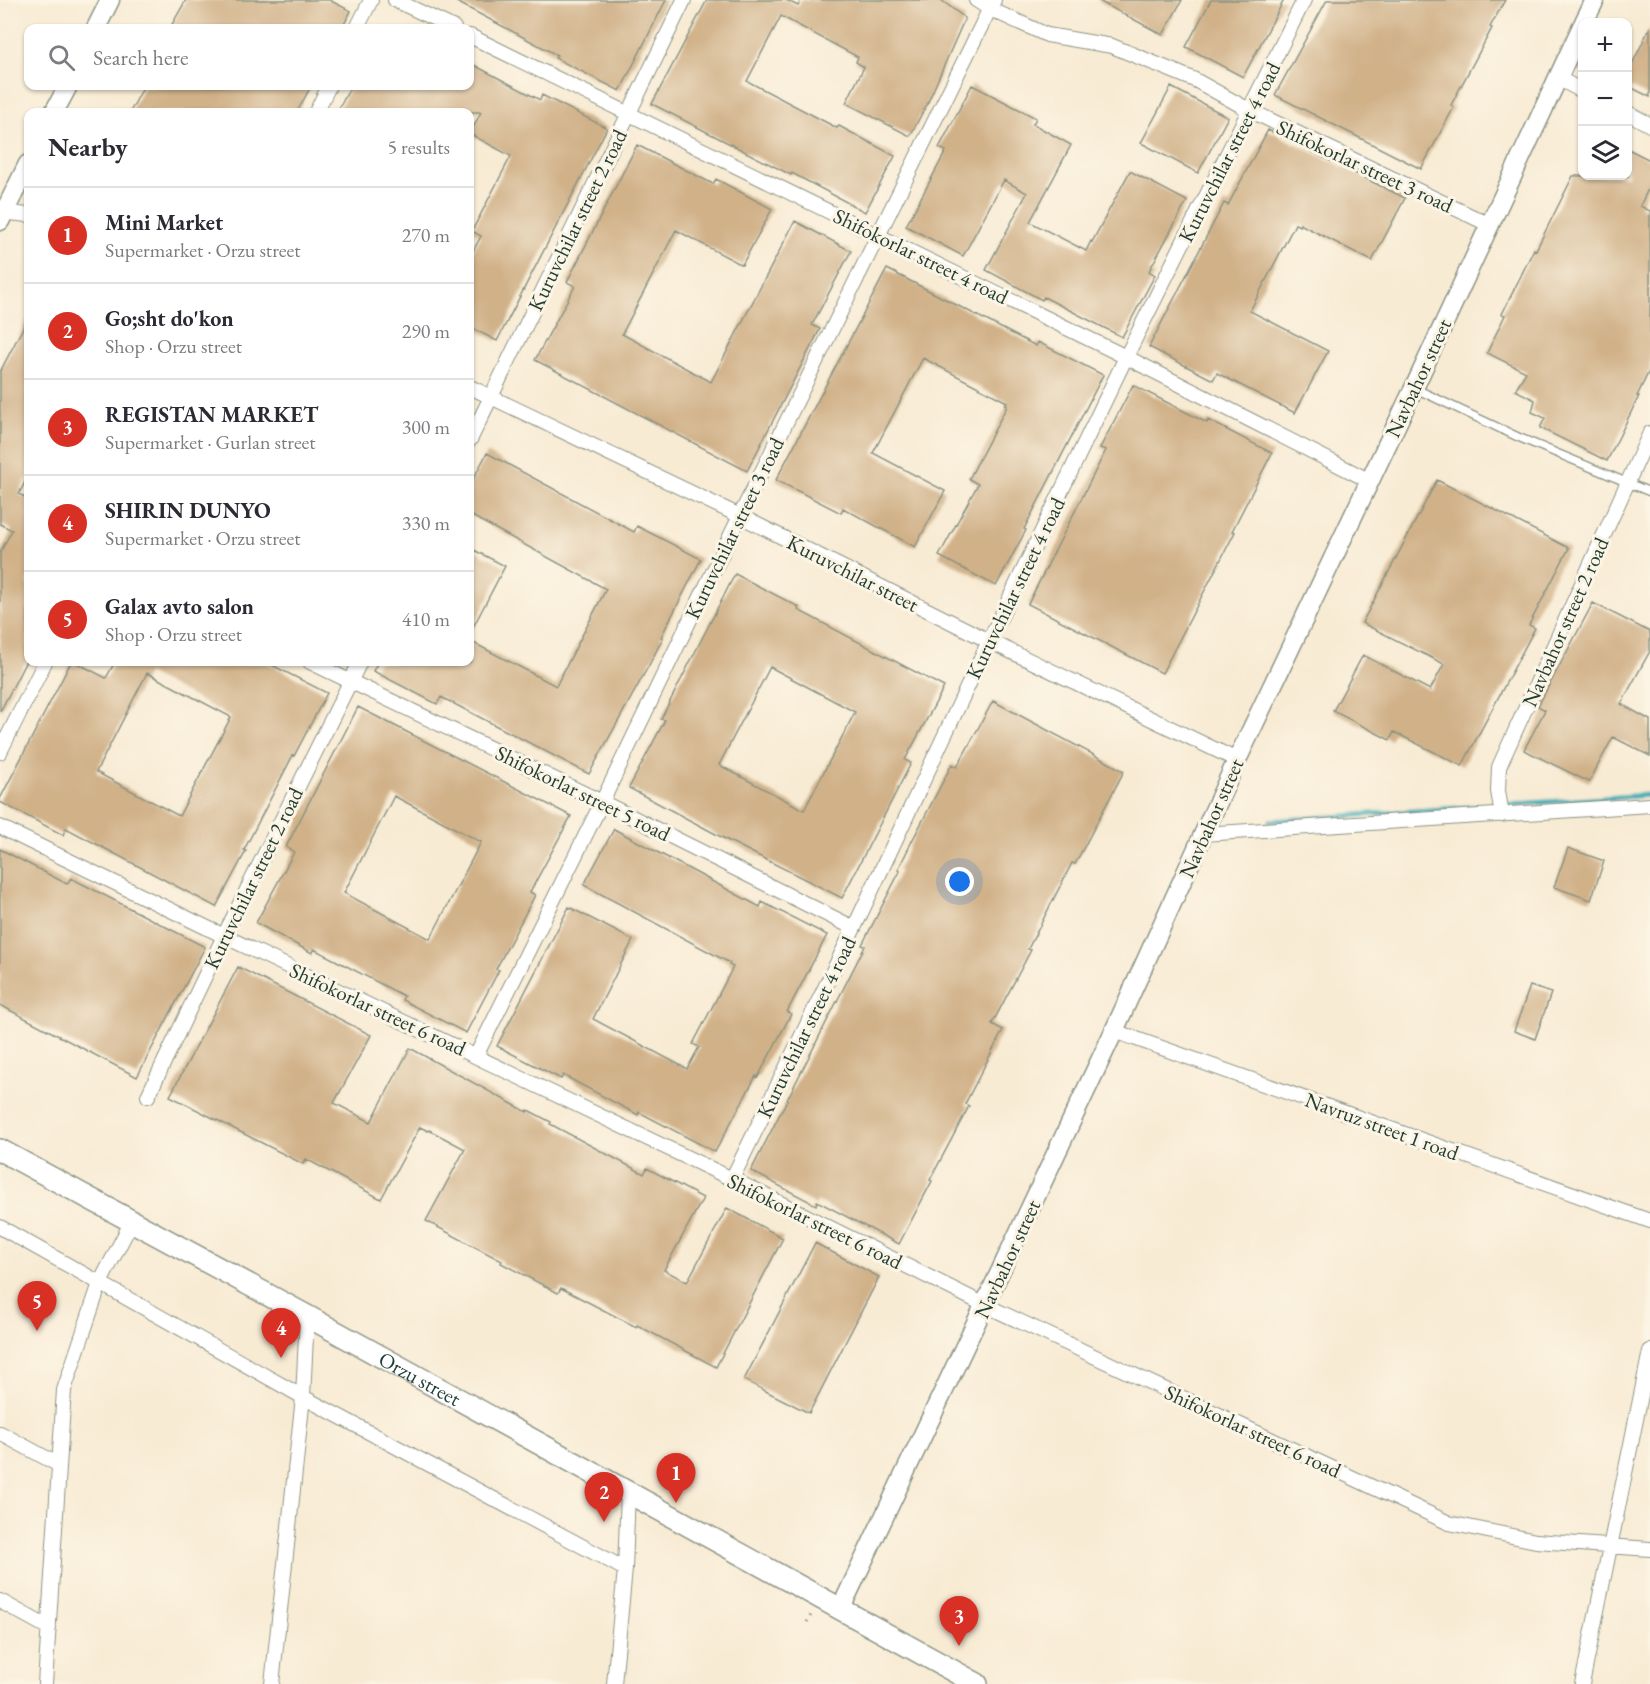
<!DOCTYPE html>
<html lang="en">
<head>
<meta charset="utf-8">
<style>
  :root { --surface:#fff; --page:#f2f2f3; --text:#2b2b33; --muted:#7c7c81; --line:#e1e1e2; --accent:#d93025 }
  body { margin:0; font-family:"EB Garamond",serif; background:var(--page); color:var(--text) }
  .controls { position:absolute; right:18px; top:18px; display:grid; overflow:hidden; border-radius:12px; box-shadow:0 2px 4px #0004 }
  .controls button { width:54px; height:54px; display:grid; place-items:center; padding:0; border:0; border-bottom:2px solid var(--line); background:var(--surface); color:var(--text); font:30px sans-serif }
  .you { position:absolute; left:960px; top:882px; width:21px; height:21px; margin:-15px; border:4px solid #fff; border-radius:50%; background:#1a73e8; box-shadow:0 0 0 9px #1a73e833 }
  .badge { display:grid; place-items:center; width:39px; height:39px; border-radius:50%; background:var(--accent); color:#fff; font-size:20px; font-weight:700 }
  .pin { position:absolute; translate:-50% -50px; filter:drop-shadow(0 2px 3px #0008) }
  .pin::after { content:''; position:absolute; top:32px; width:21px; height:18px; background:inherit; clip-path:polygon(0 0,100% 0,50% 100%) }
  .list { margin:0; padding:0; list-style:none }
  h2 { display:flex; justify-content:space-between; align-items:center; height:78px; margin:0; padding:0 24px; font-size:26px }
  h2 small { font-size:20px; font-weight:400; color:var(--muted) }
  .list li { display:grid; grid-template-columns:39px 1fr auto; gap:18px; align-items:center; box-sizing:border-box; height:96px; padding:0 24px; border-top:2px solid var(--line) }
  .list b { display:block; font-size:22px; white-space:nowrap }
  .list p { margin:0; font-size:20px; white-space:nowrap; color:var(--muted) }
  .list em { font-size:20px; font-style:normal; color:var(--muted) }
  .icon { flex:none; width:33px; height:33px; fill:none; stroke:currentColor; stroke-width:2; stroke-linecap:round; stroke-linejoin:round }
  .map { position:relative; flex:none; width:1650px; height:1684px; overflow:hidden }
  .search { position:absolute; background:var(--surface); box-shadow:0 2px 4px #0004; left:24px; top:24px; width:450px; height:66px; display:flex; align-items:center; gap:15px; box-sizing:border-box; padding:0 21px; border-radius:12px; color:var(--muted); font-size:22px }
  .panel { position:absolute; background:var(--surface); box-shadow:0 2px 4px #0004; left:24px; top:108px; width:450px; height:558px; border-radius:12px }
  .map>svg:first-child { display:block }
  .lines { fill:none; stroke-linecap:round; stroke-linejoin:round }
  .stream { stroke:#3aabb7; stroke-width:5 }
  .building { fill:#d0b188; fill-rule:evenodd }
  .lane-casing { stroke:#8c9484; stroke-width:10 }
  .street-casing { stroke:#8c9484; stroke-width:16 }
  .secondary-casing { stroke:#8c9484; stroke-width:21 }
  .primary-casing { stroke:#8c9484; stroke-width:24 }
  .path { stroke:#8c9484; stroke-width:3; stroke-dasharray:1.5 4.5; stroke-linecap:butt }
  .lane { stroke:#fff; stroke-width:7 }
  .street { stroke:#fff; stroke-width:14 }
  .secondary { stroke:#fff; stroke-width:18 }
  .primary { stroke:#fff; stroke-width:21 }
  .labels { text-anchor:middle; dominant-baseline:central; stroke-width:6; stroke-linejoin:round; paint-order:stroke }
  .street-label { font-size:21px; fill:#1f3d34; stroke:#fcf5e5 }
</style>
</head>
<body>
<div class="map">
<svg width="1650" height="1684" viewBox="0 0 1650 1684">
  <rect width="100%" height="100%" fill="#fcf5e5"/>
  <filter id="ink" filterUnits="userSpaceOnUse"><feTurbulence type="fractalNoise" baseFrequency=".0167" numOctaves="2"/><feDisplacementMap in="SourceGraphic" scale="12" xChannelSelector="R" yChannelSelector="G"/><feConvolveMatrix kernelMatrix="1 2 1 2 8 2 1 2 1" color-interpolation-filters="sRGB"/></filter>
  <filter id="wash" filterUnits="userSpaceOnUse"><feTurbulence type="fractalNoise" baseFrequency=".008" numOctaves="4" result="noise"/><feDisplacementMap in="SourceGraphic" scale="24" xChannelSelector="R" yChannelSelector="G"/><feGaussianBlur stdDeviation="1.35" result="paint"/><feColorMatrix in="noise" values="0 0 0 0 0 0 0 0 0 0 0 0 0 0 0 0 0 1.4 0 .05"/><feComposite in="paint" operator="in"/></filter>
  <g filter="url(#wash)">
    <rect width="100%" height="100%" fill="#f8ebd4"/>
    <g class="lines">
      <!-- stream -->
      <path class="stream" d="M1270,821L1650,795"/>
    </g>
    <g id="blocks">
      <!-- building -->
      <path class="building" d="M186,0H329L351,11L342,28H170Z
        M453,0H666L620,91L555,58L557,55Z
        M707,0H786L798,6L801,0H941L965,18L928,102L910,136L846,103L864,67L856,62L858,57L781,16L747,81L837,128L839,126L895,156L865,212L792,173L791,175L652,104Z
        M1097,0H1182L1163,35Z
        M1211,0H1284L1243,77L1186,47Z
        M1327,0H1505L1490,27L1492,28L1451,105L1454,107L1421,169L1275,95Z
        M1650,27V97L1628,86V73Z
        M470,63L540,100L542,95L607,128L497,341L470,327V257L481,236L472,231L511,156L470,134L481,112H337L351,86H470Z
        M972,85L1036,118L1033,124L1071,145L1030,222L1086,251L1091,241L1092,242L1130,171L1187,201L1149,271L1155,275L1122,337L1044,297L1042,300L986,270L1027,193L1004,180L963,256L906,226L946,151L939,148Z
        M144,86H311L297,112H130Z
        M1171,87L1228,117L1198,173L1141,143Z
        M1268,130L1405,198L1372,261L1300,224V226L1295,224L1250,311L1328,351L1295,413L1217,373L1213,380L1149,347L1224,203L1228,205Z
        M637,145L713,184L716,179L772,209L742,265L676,230L622,334L711,382L795,221L851,251L812,325L820,329L747,471L535,360L575,286L567,282Z
        M1628,149L1650,160V185L1640,206L1650,211V369L1637,396H1639L1607,461L1540,428L1545,418L1532,412L1535,400L1515,390L1526,372L1487,353L1505,315L1502,314L1534,249L1536,250L1573,176H1628Z
        M887,269L1036,346L1038,342L1103,375L1024,529L1026,530L996,586L939,556L978,484L969,479L1007,406L1005,405L1007,402L923,358L873,453L945,491L915,547L843,508L841,513L776,480Z
        M28,318V476L19,494L28,499V657L0,712V553L12,530L0,524V372Z
        M1133,385L1207,423L1208,420L1272,453L1232,531L1235,532L1162,673L1028,604L1106,450L1100,448Z
        M487,453L634,532L637,526L701,559L661,637L663,638L648,667L589,774L441,697L437,704L373,671L378,662H470V641L556,686L606,589L470,515V485Z
        M1437,480L1569,548L1529,625L1535,628L1462,766L1394,732L1390,740L1333,711L1363,655L1430,690L1444,664L1362,623Z
        M470,548L505,566L470,633Z
        M735,574L799,607L798,610L944,687L905,760L911,763L842,898L727,840L629,788L665,720L661,719ZM770,667L855,712L804,810L719,765Z
        M1593,603L1650,632V651L1621,704L1650,720V756L1613,737L1589,782L1524,750L1545,710L1538,706Z
        M71,662H75L106,678L115,662H266L327,693L294,756L293,755L244,850L246,851L216,907L66,828L63,835L0,802V799ZM147,673L231,717L179,816L96,772Z
        M993,701L1124,771L1075,864L1072,863L1028,949L1031,950L992,1024L1003,1030L965,1104L969,1106L930,1180L932,1181L899,1244L817,1201L816,1205L751,1171L865,946L862,945L900,871L898,870L912,841L952,764L957,767Z
        M358,707L571,816L530,892L535,895L496,969L499,970L466,1033L402,1000L404,996L314,949L312,953L256,923L294,852L286,847ZM394,796L481,842L430,939L344,893Z
        M614,829L760,907L762,902L827,935L787,1012L791,1014L758,1077L756,1076L715,1152L639,1112L638,1115L563,1075L561,1079L497,1046L569,907L633,940L593,1019L687,1069L699,1047L693,1044L733,967L729,965L730,963L584,885Z
        M1568,848L1604,861L1591,900L1554,887Z
        M0,849L67,884L71,878L205,947L137,1077L0,1005Z
        M238,967L371,1035L334,1103L371,1122L410,1048L527,1112L528,1110L551,1122L550,1124L644,1174L647,1168L703,1198L664,1270L687,1282L727,1208L783,1238L716,1367L637,1325L636,1327L561,1288L558,1293L501,1263L502,1261L426,1221L465,1149L429,1130L428,1131L420,1127L381,1199L306,1159L303,1164L170,1096Z
        M1530,986L1551,993L1535,1039L1514,1031Z
        M815,1243L879,1277L809,1413L744,1380Z"/>
    </g>
  </g>
  <g filter="url(#ink)">
    <use href="#blocks" fill-opacity="0" stroke="#8c9484" stroke-width="1.5"/>
    <g class="lines">
      <!-- lane casing -->
      <g class="lane-casing">
        <path id="lane" d="M1414,388L1518,437L1650,492"/>
      </g>
      <!-- street casing -->
      <g class="street-casing">
        <path id="street" d="M395,0L454,28
          M976,0L990,9L1047,35L1112,46L1195,80L1249,110L1490,225
          M357,28L371,0
          M470,36L1126,357L1370,481
          M1558,78L1582,91
          M316,112L329,86
          M1628,113L1650,125
          M0,212L28,215
          M470,387L740,516L989,641L1237,760
          M470,440L684,0
          M310,662L602,802L854,928
          M0,752L45,662
          M1502,815L1498,791L1499,767L1650,433
          M0,827L224,936L732,1179L985,1305L1449,1523L1536,1541L1650,1549
          M1203,834L1650,805
          M1114,1031L1650,1221
          M476,1056L602,802L740,516L994,0
          M148,1096L224,936L360,662
          M732,1179L854,928L989,641L1126,357L1304,0
          M0,1227L303,1397L625,1569
          M0,1433L59,1465
          M0,1601L49,1628
          M45,1684L64,1390L100,1283L132,1221
          M272,1684L303,1397L307,1316
          M614,1684L625,1569L628,1492
          M1582,1684L1650,1351"/>
      </g>
      <!-- secondary casing -->
      <g class="secondary-casing">
        <path id="secondary" d="M1584,22L1595,0
          M96,28L110,0
          M54,112L68,86
          M0,221L28,164
          M840,1610L1114,1031L1237,760L1414,388L1582,26"/>
      </g>
      <!-- primary casing -->
      <g class="primary-casing">
        <g id="primary">
          <path id="s1" d="M0,1150L307,1316L977,1684"/>
        </g>
      </g>
      <!-- path -->
      <path class="path" d="M807,1622L811,1615"/>
      <!-- lane -->
      <use href="#lane" class="lane"/>
      <!-- street -->
      <use href="#street" class="street"/>
      <!-- secondary -->
      <use href="#secondary" class="secondary"/>
      <!-- primary -->
      <use href="#primary" class="primary"/>
    </g>
  </g>
  <g class="labels">
    <!-- street labels -->
    <g class="street-label">
      <text transform="translate(1229 152) rotate(-63)">Kuruvchilar street 4 road</text>
      <text transform="translate(1365 166) rotate(25)">Shifokorlar street 3 road</text>
      <text transform="translate(577 220) rotate(-64)">Kuruvchilar street 2 road</text>
      <text transform="translate(921 256) rotate(26)">Shifokorlar street 4 road</text>
      <text transform="translate(1418 378) rotate(-65)">Navbahor street</text>
      <text transform="translate(734 528) rotate(-64)">Kuruvchilar street 3 road</text>
      <text transform="translate(853 573) rotate(27)">Kuruvchilar street</text>
      <text transform="translate(1015 588) rotate(-64)">Kuruvchilar street 4 road</text>
      <text transform="translate(1565 622) rotate(-66)">Navbahor street 2 road</text>
      <text transform="translate(583 793) rotate(26)">Shifokorlar street 5 road</text>
      <text transform="translate(1211 818) rotate(-66)">Navbahor street</text>
      <text transform="translate(253 878) rotate(-64)">Kuruvchilar street 2 road</text>
      <text transform="translate(378 1009) rotate(25)">Shifokorlar street 6 road</text>
      <text transform="translate(806 1027) rotate(-64)">Kuruvchilar street 4 road</text>
      <text transform="translate(1382 1126) rotate(20)">Navruz street 1 road</text>
      <text transform="translate(815 1221) rotate(26)">Shifokorlar street 6 road</text>
      <text transform="translate(1007 1259) rotate(-65)">Navbahor street</text>
      <text stroke="none"><textPath href="#s1" startOffset="478">Orzu street</textPath></text>
      <text transform="translate(1253 1431) rotate(25)">Shifokorlar street 6 road</text>
    </g>
  </g>
</svg>
<div class="controls">
<button>+</button>
<button>−</button>
<button><svg class="icon" aria-label="layers" viewBox="0 0 24 24"><path d="M12 4l9 5-9 5-9-5zM3 14l9 5 9-5"/></svg></button>
</div>
<div class="you"></div>
<div class="pin badge" style="left:676px;top:1503px">1</div>
<div class="pin badge" style="left:604px;top:1522px">2</div>
<div class="pin badge" style="left:959px;top:1646px">3</div>
<div class="pin badge" style="left:281px;top:1358px">4</div>
<div class="pin badge" style="left:37px;top:1331px">5</div>
<div class="search"><svg class="icon" aria-label="search" viewBox="0 0 24 24"><circle cx="10" cy="10" r="6"/><path d="M15 15l6 6"/></svg>Search here</div>
<section class="panel">
<h2>Nearby<small>5 results</small></h2>
<ul class="list">
<li><span class="badge">1</span><div><b>Mini Market</b><p>Supermarket · Orzu street</p></div><em>270 m</em></li>
<li><span class="badge">2</span><div><b>Go;sht do'kon</b><p>Shop · Orzu street</p></div><em>290 m</em></li>
<li><span class="badge">3</span><div><b>REGISTAN MARKET</b><p>Supermarket · Gurlan street</p></div><em>300 m</em></li>
<li><span class="badge">4</span><div><b>SHIRIN DUNYO</b><p>Supermarket · Orzu street</p></div><em>330 m</em></li>
<li><span class="badge">5</span><div><b>Galax avto salon</b><p>Shop · Orzu street</p></div><em>410 m</em></li>
</ul>
</section>
</div>
</body>
</html>
